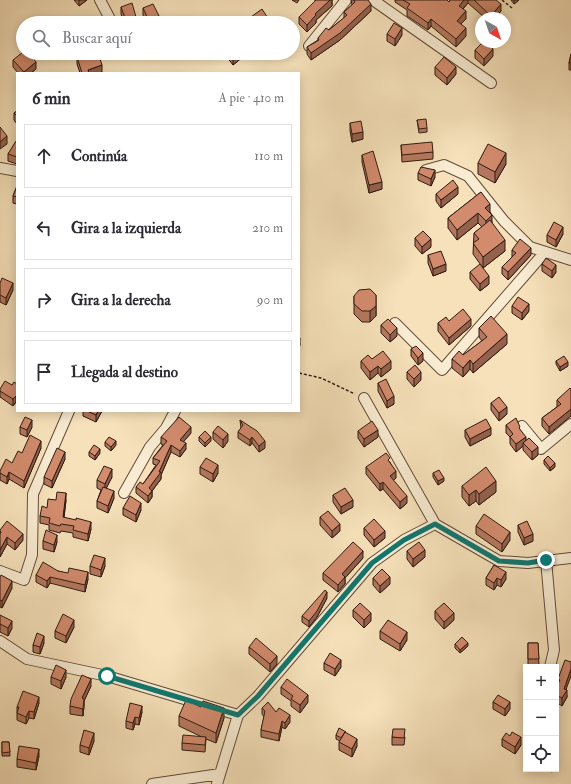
<!DOCTYPE html>
<html lang="es">
<head>
<meta charset="utf-8">
<style>
  :root { --surface:#fff; --page:#f7f7f7; --text:#2b2b33; --muted:#7c7c81; --line:#e1e1e2 }
  body { margin:0; font-family:"IM FELL Double Pica",serif; background:var(--page); color:var(--text) }
  .controls { position:absolute; right:12px; bottom:12px; display:grid; overflow:hidden; border-radius:0px; box-shadow:0 2px 10px #0003 }
  .controls button { width:36px; height:36px; display:grid; place-items:center; padding:0; border:0; border-bottom:1px solid var(--line); background:var(--surface); color:var(--text); font:20px sans-serif }
  .compass { position:absolute; left:475px; top:12px; width:36px; height:36px; border-radius:50%; background:var(--surface); box-shadow:0 2px 10px #0003; rotate:140deg }
  .stop { position:absolute; width:12px; height:12px; margin:-9px; border:3px solid #0f766e; border-radius:50%; background:#fff }
  .stop.end { background:#0f766e; border-color:#fff; box-shadow:0 1px 4px #0008 }
  .list { margin:0; padding:0; list-style:none }
  h2 { display:flex; justify-content:space-between; align-items:center; height:52px; margin:0; padding:0 16px; font-size:17px }
  h2 small { font-size:13px; font-weight:400; color:var(--muted) }
  .list li { display:grid; grid-template-columns:26px 1fr auto; gap:12px; align-items:center; box-sizing:border-box; height:64px; margin:0 8px 8px; padding:0 8px; border:1px solid var(--line); border-radius:0px }
  .list b { display:block; font-size:15px; white-space:nowrap }
  .list em { font-size:13px; font-style:normal; color:var(--muted) }
  .icon { flex:none; width:22px; height:22px; fill:none; stroke:currentColor; stroke-width:2; stroke-linecap:round; stroke-linejoin:round }
  .map { position:relative; flex:none; width:571px; height:784px; overflow:hidden }
  .search { position:absolute; background:var(--surface); box-shadow:0 2px 10px #0003; left:16px; top:16px; width:284px; height:44px; display:flex; align-items:center; gap:10px; box-sizing:border-box; padding:0 14px; border-radius:22px; color:var(--muted); font-size:15px }
  .panel { position:absolute; background:var(--surface); box-shadow:0 2px 10px #0003; left:16px; top:72px; width:284px; height:340px; border-radius:0px }
  .map>svg:first-child { display:block }
  .lines { fill:none; stroke-linecap:round; stroke-linejoin:round }
  .street-casing { stroke:#604c3b; stroke-width:12 }
  .path { stroke:#2e1a11; stroke-width:1.5; stroke-dasharray:3 2; stroke-linecap:butt }
  .street { stroke:#f9ecd2; stroke-width:10 }
  .wall { fill:#b5785e; stroke:#2e1a11 }
  .shaded-wall { fill:#93614c; stroke:#2e1a11 }
  .building { fill:#d28b6d; stroke:#2e1a11 }
  .route { stroke:#0f766e; stroke-width:5 }
</style>
</head>
<body>
<div class="map">
<svg width="571" height="784" viewBox="0 0 571 784">
  <rect width="100%" height="100%" fill="#f6e1ba"/>
  <filter id="stains"><feTurbulence type="fractalNoise" baseFrequency=".005" numOctaves="4"/><feColorMatrix values="0 0 0 0 .2 0 0 0 0 .09 0 0 0 0 .02 0 0 0 .5 -.17"/></filter>
  <radialGradient id="worn" r=".72"><stop offset=".6" stop-color="#630" stop-opacity="0"/><stop offset="1" stop-color="#630" stop-opacity=".3"/></radialGradient>
  <g class="lines">
    <!-- street casing -->
    <g class="street-casing">
      <path id="street" d="M100,0L109,17
        M373,0L491,83
        M309,46L346,0
        M0,168L17,171
        M426,170L444,165L468,176L504,221L530,247L571,260
        M395,323L442,370L545,252
        M364,398L435,524
        M522,426L541,449L571,424
        M124,493L150,447L166,428L175,411
        M546,560L554,650L550,667
        M0,571L24,580L32,555L33,494L69,411
        M0,641L27,659L107,676L238,715
        M152,784L220,774
        M217,784L238,715L258,696L372,563L404,540L435,524L499,561L528,563L571,558"/>
    </g>
    <!-- path -->
    <path class="path" d="M502,0L512,8
      M299,373L321,378L355,394"/>
    <!-- street -->
    <use href="#street" class="street"/>
  </g>
  <!-- wall -->
  <path class="wall" d="M74,0H87L79,6Z
    M292,0H299L297,3Z
    M315,0H332V6L316,20V23L307,32L299,24V17L315,1Z
    M351,0H368L371,11L340,40L311,60L307,54V47L318,40V38L344,18V12L352,5Z
    M395,0H447L449,2L450,0H496L501,11L495,18H485L468,3L463,9L466,19L461,24L466,36L456,47L431,26L428,30L407,16V10L395,2Z
    M511,0H519L514,4Z
    M121,7L136,23H124L121,14Z
    M143,8L159,23H146L143,15Z
    M251,17L271,23H251Z
    M387,34L402,35L395,46L387,41Z
    M475,50L493,56L484,66L475,58Z
    M224,53H244V56L233,65Z
    M571,54V70H569V63Z
    M77,57L102,72L100,73H80L77,64Z
    M13,60L36,69L31,73H18L13,67Z
    M435,67L456,74L447,85L435,75Z
    M17,111V124L14,120V113Z
    M417,120L427,128V132L419,133Z
    M350,123L363,139L352,142L350,131Z
    M17,141V164L8,161V154Z
    M401,145L433,152V159L402,162Z
    M362,155L382,189L369,193L362,162Z
    M478,163L506,164L495,183L478,174Z
    M418,173L435,177L431,186L418,180Z
    M17,186V204L13,203V196Z
    M481,192L490,213L492,223L505,251L483,268L473,254L474,233L482,227L478,223L457,240L448,228V218Z
    M436,194H458L441,208L436,201Z
    M563,234L556,247L547,242V235Z
    M415,238L431,247L422,254L415,246Z
    M512,250L531,255L508,280L502,274V267L512,257Z
    M428,255L446,271L433,276L428,263Z
    M542,264L556,272L552,278L542,271Z
    M470,272L489,284L480,291L470,279Z
    M0,283L13,290L6,305L0,302Z
    M376,295V316L370,322H362L354,314V296Z
    M512,306L529,311L522,320L512,313Z
    M449,321L471,326L449,345L438,331V323Z
    M381,325L397,336L390,342L381,333Z
    M479,328L507,344L473,373L470,369L463,377L452,368V359L463,355L482,341L479,337Z
    M411,349L423,361L418,365L411,356Z
    M372,359L391,369L381,377L378,373L370,380L361,368V361Z
    M556,361L568,366L560,371L556,364Z
    M407,372L421,380L414,387L407,379Z
    M378,383L394,404L387,408L378,391Z
    M17,384V403L16,402L13,406L0,397V389L12,385Z
    M571,389L549,434L542,426V418L557,407V400Z
    M491,403L507,414L499,421L491,410Z
    M83,411H102L96,422L83,416Z
    M240,420L265,448L259,452L252,443L250,446L238,438V432L241,428Z
    M506,425L520,430L526,441L538,455L532,460L523,450V446L516,452L510,444V437L506,433Z
    M20,427H32L27,437L20,434Z
    M465,430L491,435L470,446L465,437Z
    M358,431L378,437L364,447L358,438Z
    M213,432L228,441L223,448L213,439Z
    M191,433L183,442L186,449L180,457L171,452L161,475V479L152,491V497L148,503L136,493V487L143,484L156,465L153,464V458L163,445L161,444V437Z
    M199,437L211,441L205,447L199,441Z
    M105,442L116,445L111,451L105,446Z
    M41,448L24,488L9,479L7,484L0,480V471L12,463L22,453Z
    M89,452L100,453L95,460L89,456Z
    M65,459L52,488L44,484V477Z
    M544,460L555,467L550,471L544,464Z
    M390,462L396,478L393,481L407,503L400,509L383,489L380,491L366,474V467Z
    M200,467L218,473L213,482L200,474Z
    M433,473L444,481L438,485L433,477Z
    M112,477L106,488L114,498L108,513L97,508V501L101,490L97,488V480Z
    M462,486L496,492L479,505L476,501L469,506L462,497Z
    M333,495L353,507L341,514L333,502Z
    M56,500H66L64,518L91,529L88,541L73,537V533L61,531L60,533L49,530V525L40,523V516L47,508Z
    M123,508L141,510L136,522L123,515Z
    M320,517L340,531L332,538L320,525Z
    M518,525L533,541L524,545L518,532Z
    M476,526L510,540L502,552L476,534Z
    M364,528L385,538L374,547L364,535Z
    M0,530L23,540L15,550L7,544L0,557Z
    M43,541L57,542L54,552L43,549Z
    M407,551L425,557L413,567L407,559Z
    M363,558L345,578V584L338,592L323,580V573Z
    M494,565L506,579L501,587L497,585L494,590L486,585V578Z
    M90,566H105L101,577L90,574Z
    M58,571L88,579L85,592L50,583L47,588L36,582V575Z
    M0,577L12,588L2,608L0,607Z
    M373,578L390,584L380,593L373,585Z
    M327,598L317,617L309,627L302,622V616Z
    M353,610L371,621L364,628L353,617Z
    M435,611L454,620L444,629L435,619Z
    M0,615L12,628L8,636L0,632Z
    M74,627L66,643L55,638V631Z
    M380,631L407,640L400,651L380,639Z
    M44,643L40,654L33,652V645Z
    M528,643H538L539,666L528,667Z
    M455,644L468,646L460,653L455,648Z
    M249,647L277,664L270,672L249,654Z
    M571,662L566,690L567,697L562,706L556,702V687L558,684V679Z
    M324,663L341,667L335,676L324,670Z
    M51,677H66L61,689L51,684Z
    M526,683V696L524,695V688Z
    M91,686L84,701V706L83,716L70,714V706Z
    M281,687L308,702L300,713L291,706V701L281,694Z
    M493,702L510,709L505,716L493,709Z
    M39,703L34,719L29,718L26,724L17,720V707Z
    M262,708L276,712L290,722L285,729L282,727L279,741L261,737V730L264,717L262,714Z
    M142,712L139,725L135,724L133,730L126,728V721Z
    M179,716L224,718L216,743L206,739L205,752L182,750V743L202,737L179,726Z
    M346,733L357,746L352,757L339,750V742L340,741L336,739V735Z
    M392,737H405L404,745H392Z
    M502,739L521,745L515,754L502,746Z
    M94,741L89,755L80,752V745Z
    M2,742H9L10,756H2Z
    M39,756L36,770L17,767V759Z
    M545,769H554L552,772Z"/>
  <!-- shaded-wall -->
  <path class="shaded-wall" d="M79,0H87L79,6Z
    M328,0H332V6L316,20V23L307,32V25L315,14Z
    M464,0H468V3L459,13V6Z
    M514,0H519L514,4Z
    M371,4V11L340,40L311,60V53Z
    M501,4V11L495,18H491V16Z
    M466,11V19L457,28V21Z
    M159,16V23H149V21Z
    M136,17V23H134V18Z
    M431,19V26L428,30V23Z
    M402,28V35L395,46V39Z
    M466,28V36L456,47V39Z
    M493,49V56L484,66V59Z
    M239,53H244V56L233,65V57Z
    M36,62V69L31,73H24V72Z
    M102,65V72L100,73H88V70Z
    M456,67V74L447,85V78Z
    M363,132V139L352,142V134Z
    M7,136V144L0,149V142Z
    M506,153V164L495,183V172Z
    M435,170V177L431,186V179Z
    M382,182V189L369,193V185Z
    M458,187V194L441,208V200Z
    M490,204V214L485,208Z
    M478,213V223L457,240V230Z
    M492,215V225L486,231V221Z
    M563,227V234L556,247V240Z
    M431,239V247L422,254V247Z
    M505,240V251L483,268V257Z
    M531,248V255L508,280V272Z
    M446,264V271L433,276V269Z
    M556,265V272L552,278V271Z
    M489,276V284L480,291V284Z
    M13,283V290L6,305V298Z
    M529,304V311L522,320V313Z
    M376,306V316L370,322V311Z
    M471,319V326L449,345V338Z
    M397,328V336L390,342V335Z
    M507,334V344L473,373V364Z
    M300,338V346L299,347V340Z
    M423,353V361L418,365V358Z
    M470,360V369L463,377V368Z
    M391,361V369L381,377V369Z
    M568,362V366L560,371V367Z
    M378,366V373L370,380V372Z
    M421,372V380L414,387V379Z
    M16,396V402L13,406V399Z
    M394,396V404L387,408V401Z
    M507,407V414L499,421V413Z
    M571,409V416L549,434V427Z
    M98,411H102L96,422V415Z
    M32,420V427L27,437V430Z
    M191,427V433L180,446V440Z
    M491,428V435L470,446V439Z
    M378,430V437L364,447V439Z
    M228,434V441L223,448V440Z
    M211,437V441L205,447V443Z
    M252,437V443L250,446V440Z
    M526,437V444L523,443V446L516,452V444Z
    M41,441V448L24,488V481Z
    M116,441V445L111,451V447Z
    M265,441V448L259,452V446Z
    M186,443V449L180,457V451Z
    M171,445V452L161,475V479L149,495V488L159,472Z
    M538,447V455L532,460V452Z
    M100,449V453L95,460V456Z
    M65,452V459L52,488V481Z
    M555,463V467L550,471V468Z
    M218,465V473L213,482V474Z
    M112,469V477L105,491V484Z
    M396,471V478L390,484V476Z
    M9,472V479L7,484V477Z
    M444,478V481L438,485V481Z
    M496,481V492L479,505V494Z
    M383,482V489L380,491V484Z
    M476,490V501L469,506V495Z
    M114,491V498L108,513V506Z
    M152,491V497L148,503V496Z
    M66,493V500L63,524V517Z
    M407,496V503L400,509V502Z
    M353,500V507L341,514V507Z
    M141,503V510L136,522V515Z
    M91,522V529L88,541V534Z
    M340,524V531L332,538V531Z
    M385,531V538L374,547V540Z
    M510,532V540L502,552V544Z
    M23,534V540L15,550V543Z
    M533,534V541L524,545V538Z
    M57,535V542L54,552V545Z
    M7,537V544L0,557V550Z
    M425,550V557L413,567V559Z
    M363,551V558L345,578V584L338,592V585L342,574Z
    M105,558V566L101,577V570Z
    M88,572V579L85,592V585Z
    M506,572V579L501,587V580Z
    M50,577V583L47,588V581Z
    M390,577V584L380,593V586Z
    M497,578V585L494,590V583Z
    M12,581V588L2,608V601Z
    M327,592V598L317,617L309,627V621Z
    M371,613V621L364,628V620Z
    M454,613V620L444,629V622Z
    M74,620V627L66,643V636Z
    M12,621V628L8,636V628Z
    M407,632V640L400,651V644Z
    M44,636V643L40,654V647Z
    M468,643V646L460,653V650Z
    M277,656V664L270,672V664Z
    M341,660V667L335,676V669Z
    M571,669V676L565,692L567,690V697L562,706V698L564,689Z
    M66,670V677L61,689V681Z
    M91,679V686L84,701V706L83,716L82,698Z
    M308,695V702L300,713V705Z
    M39,697V703L34,719V712Z
    M510,702V709L505,716V709Z
    M142,706V712L139,725V718Z
    M224,708V718L216,743V733Z
    M29,711V718L26,724V717Z
    M290,715V722L285,729V723Z
    M135,717V724L133,730V723Z
    M282,721V727L279,741V734Z
    M94,733V741L89,755V748Z
    M521,737V745L515,754V747Z
    M357,739V746L352,757V749Z
    M39,749V756L36,770V763Z
    M558,754V762L556,765V758Z"/>
  <!-- building -->
  <path class="building" d="M316,0H330L315,14L316,15L307,25L299,17Z
    M354,0H368L371,4L340,33L311,53L307,47L319,40L318,38L326,28L329,30L347,15L344,12L355,2Z
    M403,0H447L449,2L450,0H464L459,6L466,11L457,21L466,28L456,39L431,19L428,23L407,8L410,4Z
    M474,0H496L501,4L491,16Z
    M132,3L136,17L134,18L136,23H127L121,7Z
    M153,4L159,16L149,21L143,8Z
    M262,9L271,23H256L251,17Z
    M394,23L402,28L395,39L387,34Z
    M483,42H486L493,49L484,59L475,50Z
    M23,52V53H29L36,62L24,72L13,60Z
    M90,53H98L102,65L88,70L89,73H82L77,57Z
    M230,53H239L233,57Z
    M571,54V63H569Z
    M444,57L456,67L447,78L435,67Z
    M17,111V116L14,113Z
    M426,119L427,128L419,129L417,120Z
    M361,121L363,132L352,134L350,123Z
    M0,127L7,136L0,142Z
    M16,141H17V157L8,154Z
    M432,142L433,152L402,155L401,145Z
    M488,144L506,153L495,172L478,163Z
    M373,151L382,182L369,185L362,155Z
    M421,167L435,170L431,179L418,173Z
    M453,180L458,187L441,200L436,194Z
    M17,186V197L13,196Z
    M481,192L490,204L485,208L492,215L486,221L478,213L457,230L448,218Z
    M490,220L505,240L483,257L473,243L479,239L474,233Z
    M554,222L563,227L556,240L547,235Z
    M423,231L431,239L422,247L415,238Z
    M520,239L531,248L508,272L502,267L516,253L512,250Z
    M441,251L446,264L433,269L428,255Z
    M546,258L556,265L552,271L542,264Z
    M480,264L489,276L480,284L470,272Z
    M2,278L13,283L6,298L0,295V283Z
    M370,289L376,295V306L370,311H362L354,304V296L359,290Z
    M518,297L529,304L522,313L512,306Z
    M463,309L471,319L449,338L438,323L446,317L449,321Z
    M491,316L507,334L473,364L470,360L463,368L452,359L459,351L463,355L487,337L479,328Z
    M388,319L397,328L390,335L381,325Z
    M416,346L423,353L418,358L411,349Z
    M383,351L391,361L381,369L378,366L370,372L361,361L368,355L372,359Z
    M564,356L568,362L560,367L556,361Z
    M415,365L421,372L414,379L407,372Z
    M386,379L394,396L387,401L378,383Z
    M5,381L12,385L14,382L17,384V396H16L13,399L0,391V389Z
    M570,388L571,389V409L549,427L542,418L561,404L557,400Z
    M499,397L507,407L499,413L491,403Z
    M87,411H98L96,415Z
    M25,417L32,420L27,430L20,427Z
    M179,417L191,427L180,440L186,443L180,451L171,445L159,472H161L149,488L152,491L148,496L136,487L140,482L143,484L160,461L153,458L167,441L161,437Z
    M516,418L520,427L519,428L526,437L516,444L510,437L513,434L506,425Z
    M486,419L491,428L470,439L465,430Z
    M240,420L257,431L265,441L259,446L252,437L250,440L238,432L243,425Z
    M372,421L378,430L364,439L358,431Z
    M218,426L228,434L223,440L213,432Z
    M205,431L211,437L205,443L199,437Z
    M30,435L41,441L24,481L9,472L7,477L0,473V471L6,459L12,463L18,451L22,453Z
    M109,437L116,441L111,447L105,442Z
    M529,438L538,447L532,452L523,443Z
    M94,445L100,449L95,456L89,452Z
    M57,448L65,452L52,481L44,477Z
    M386,453L390,458L388,460L396,471L390,476L407,496L400,502L383,482L380,484L366,467Z
    M548,456L555,463L550,468L544,460Z
    M206,458L218,465L213,474L200,467Z
    M104,466L112,469L105,484L97,480Z
    M486,467L496,481L479,494L476,490L469,495L462,486Z
    M439,470L444,478L438,481L433,473Z
    M103,487L114,491L108,506L97,501Z
    M345,488L353,500L341,507L333,495Z
    M57,492L66,493L63,517L76,520V518L91,522L88,534L73,530L74,526L61,524L60,526L49,523L50,518L40,516L42,506L47,508L48,499L56,500Z
    M130,496L141,503L136,515L123,508Z
    M328,511L340,524L332,531L320,517Z
    M484,514L510,532L502,544L476,526Z
    M374,519L385,531L374,540L364,528Z
    M7,521L23,534L15,543L7,537L0,550V534L1,532L0,531V530Z
    M527,521L533,534L524,538L518,525Z
    M46,530L57,535L54,545L43,541Z
    M353,542L363,551L342,574L345,577L338,585L323,573Z
    M419,542L425,550L413,559L407,551Z
    M94,555L105,558L101,570L90,566Z
    M43,562L58,571L68,573L69,568L88,572L85,585L50,577L47,581L36,575Z
    M494,565L506,572L501,580L497,578L494,583L486,578Z
    M382,569L390,577L380,586L373,578Z
    M1,575L12,581L2,601L0,600V577Z
    M325,590L327,592L317,611L309,621L302,616Z
    M360,603L371,613L364,620L353,610Z
    M444,603L454,613L444,622L435,611Z
    M63,614L74,620L66,636L55,631Z
    M0,615L12,621L8,628L0,624Z
    M388,620L407,632L400,644L380,631Z
    M37,633L44,636L40,647L33,645Z
    M462,637L468,643L460,650L455,644Z
    M256,638L277,656L270,664L249,647Z
    M528,643H538L539,659H528Z
    M330,653L341,660L335,669L324,663Z
    M565,660L571,662V669L564,689L567,690L562,698L556,695V687L560,680L558,679Z
    M56,665L66,670L61,681L51,677Z
    M82,675L91,679L82,698L84,699L83,709L70,706L71,699Z
    M287,679L308,695L300,705L291,699L293,696L281,687Z
    M526,683V689L524,688Z
    M23,691L39,697L34,712L29,711L26,717L17,713L19,707H17Z
    M498,695L510,702L505,709L493,702Z
    M186,700L201,707L203,701L224,708L216,733L179,716Z
    M268,702L276,712L279,708L290,715L285,723L282,721L279,734L261,730L265,711L262,708Z
    M130,703L142,706L139,718L135,717L133,723L126,721Z
    M339,728L346,732H345L341,738L336,735Z
    M393,729H405L404,738L392,737Z
    M84,730L94,733L89,748L80,745Z
    M345,732L357,739L352,749L339,742Z
    M512,732L521,737L515,747L502,739L506,733L510,736Z
    M183,735L206,737L205,745L182,743Z
    M2,742H9L10,752L2,753Z
    M19,746L39,749L36,763L17,759Z"/>
  <g class="lines">
    <!-- route -->
    <path class="route" d="M107,676L238,715L258,696L372,563L404,540L435,524L499,561L528,563L546,560"/>
  </g>
  <rect width="100%" height="100%" filter="url(#stains)"/>
  <rect width="100%" height="100%" fill="url(#worn)"/>
</svg>
<div class="controls">
<button>+</button>
<button>−</button>
<button><svg class="icon" aria-label="locate" viewBox="0 0 24 24"><circle cx="12" cy="12" r="6"/><path d="M12 2v4M12 18v4M2 12h4M18 12h4"/></svg></button>
</div>
<svg class="compass" viewBox="-18 -18 36 36"><path d="M0-13l5 13h-10z" fill="#e53935"/><path d="M0 13l5-13h-10z" fill="#7c7c81"/></svg>
<div class="stop" style="left:107px;top:676px"></div>
<div class="stop end" style="left:546px;top:560px"></div>
<div class="search"><svg class="icon" aria-label="search" viewBox="0 0 24 24"><circle cx="10" cy="10" r="6"/><path d="M15 15l6 6"/></svg>Buscar aquí</div>
<section class="panel">
<h2>6 min<small>A pie · 410 m</small></h2>
<ul class="list">
<li><svg class="icon" aria-label="ahead" viewBox="0 0 24 24"><path d="M12 20V5M6 11l6-6 6 6"/></svg><div><b>Continúa</b></div><em>110 m</em></li>
<li><svg class="icon" aria-label="left" viewBox="0 0 24 24"><path d="M17 20v-9H6M10 6l-5 5 5 5"/></svg><div><b>Gira a la izquierda</b></div><em>210 m</em></li>
<li><svg class="icon" aria-label="right" viewBox="0 0 24 24"><path d="M7 20v-9h11M14 6l5 5-5 5"/></svg><div><b>Gira a la derecha</b></div><em>90 m</em></li>
<li><svg class="icon" aria-label="arrive" viewBox="0 0 24 24"><path d="M6 21V4h12l-3 4 3 4H6"/></svg><div><b>Llegada al destino</b></div></li>
</ul>
</section>
</div>
</body>
</html>
